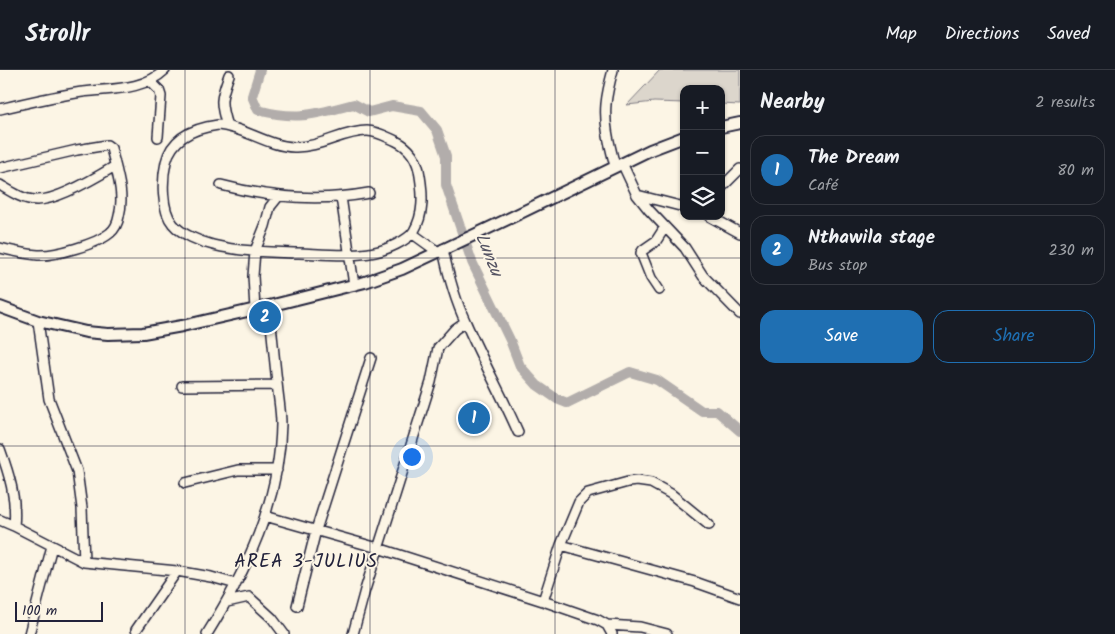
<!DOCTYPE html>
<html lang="en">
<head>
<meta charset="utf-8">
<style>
  :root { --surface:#171b24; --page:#20242c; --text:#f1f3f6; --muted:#9ea1a6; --line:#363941; --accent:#1f6fb2 }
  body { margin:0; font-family:Kalam,sans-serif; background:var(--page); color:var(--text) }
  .controls { position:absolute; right:15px; top:15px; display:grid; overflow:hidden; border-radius:10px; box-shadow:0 1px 4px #0004 }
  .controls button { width:45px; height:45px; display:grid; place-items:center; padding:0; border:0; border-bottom:1px solid var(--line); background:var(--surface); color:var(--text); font:25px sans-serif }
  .scale { position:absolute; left:15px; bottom:12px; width:88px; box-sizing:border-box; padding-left:5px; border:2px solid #22223b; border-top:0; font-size:14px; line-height:18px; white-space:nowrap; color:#22223b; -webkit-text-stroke:4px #fcf5e5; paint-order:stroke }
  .you { position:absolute; left:411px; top:386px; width:18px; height:18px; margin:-12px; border:4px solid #fff; border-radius:50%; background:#1a73e8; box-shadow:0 0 0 8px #1a73e833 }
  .badge { display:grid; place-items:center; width:32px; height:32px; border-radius:50%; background:var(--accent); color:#fff; font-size:16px; font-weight:700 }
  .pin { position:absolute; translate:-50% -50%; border:2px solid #fff; box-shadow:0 1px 5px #0006 }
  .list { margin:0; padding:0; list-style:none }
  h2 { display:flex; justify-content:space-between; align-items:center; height:65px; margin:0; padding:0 20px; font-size:21px }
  h2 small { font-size:16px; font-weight:400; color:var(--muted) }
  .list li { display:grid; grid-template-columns:32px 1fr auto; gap:15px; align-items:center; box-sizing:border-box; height:70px; margin:0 10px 10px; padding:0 10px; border:1px solid var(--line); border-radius:15px }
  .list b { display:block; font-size:19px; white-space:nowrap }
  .list p { margin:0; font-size:16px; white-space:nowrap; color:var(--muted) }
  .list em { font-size:16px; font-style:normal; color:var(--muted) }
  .actions { display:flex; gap:10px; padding:15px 20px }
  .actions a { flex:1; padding:11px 0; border:1px solid var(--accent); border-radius:15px; text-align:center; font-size:18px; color:var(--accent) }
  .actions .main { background:var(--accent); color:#fff }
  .icon { flex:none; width:28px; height:28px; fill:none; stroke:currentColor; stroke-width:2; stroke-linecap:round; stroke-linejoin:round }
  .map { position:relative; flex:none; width:740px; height:564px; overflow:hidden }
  header { display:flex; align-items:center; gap:30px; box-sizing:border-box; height:70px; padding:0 25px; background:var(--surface); border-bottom:1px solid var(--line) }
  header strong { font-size:24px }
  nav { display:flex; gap:28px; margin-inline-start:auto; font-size:18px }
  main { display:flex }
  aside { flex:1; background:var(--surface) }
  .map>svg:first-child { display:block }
  .green { fill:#dcd6cc; stroke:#7f7c84 }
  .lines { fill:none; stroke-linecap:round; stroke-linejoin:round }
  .river { stroke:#b2adab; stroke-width:10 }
  .minor-casing { stroke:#22223b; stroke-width:12 }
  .major-casing { stroke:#22223b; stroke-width:14 }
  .minor { stroke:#fcf5e5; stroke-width:9 }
  .major { stroke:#fcf5e5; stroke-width:10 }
  .grid { fill:none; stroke:#22223b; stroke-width:1; stroke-opacity:0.55 }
  .labels { text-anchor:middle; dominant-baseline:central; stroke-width:4; stroke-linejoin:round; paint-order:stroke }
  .water-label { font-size:18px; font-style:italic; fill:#545362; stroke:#fcf5e5 }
  .quarter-label { font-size:19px; letter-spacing:1px; fill:#22223b; stroke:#fcf5e5 }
</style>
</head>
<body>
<header>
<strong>Strollr</strong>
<nav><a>Map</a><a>Directions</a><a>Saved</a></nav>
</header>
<main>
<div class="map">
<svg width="740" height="564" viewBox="0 0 740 564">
  <rect width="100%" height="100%" fill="#fcf5e5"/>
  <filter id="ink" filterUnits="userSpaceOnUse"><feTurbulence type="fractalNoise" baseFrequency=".02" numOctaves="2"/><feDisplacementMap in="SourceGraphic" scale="10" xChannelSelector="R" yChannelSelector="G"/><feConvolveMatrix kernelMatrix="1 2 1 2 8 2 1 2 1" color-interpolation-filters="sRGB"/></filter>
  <g filter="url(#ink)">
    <!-- green -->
    <path class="green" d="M660,0H740V35L721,34V19H684V33L654,32L627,35Z"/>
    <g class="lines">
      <!-- river -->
      <path class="river" d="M260,0L252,26L258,40C298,51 316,44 354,34L369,42L392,36L421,41L437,60L446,86V115L472,192L510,270L520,296L537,315L557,329L567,333L630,302L657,310L702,341H717L740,361"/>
      <!-- minor casing -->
      <g class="minor-casing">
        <path id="minor" d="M613,0C610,11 607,23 606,34C604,55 610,76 615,96
          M150,11L159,20L161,26L158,67
          M0,39C25,33 51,27 76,23C106,18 142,22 165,0
          M218,55C244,57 267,76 294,77C320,78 343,61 367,61C377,61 387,67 396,71C411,78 418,90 420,106C423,125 424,144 414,161C408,171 385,180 375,182C350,187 324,184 299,183C270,182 241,182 213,175C200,172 181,164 173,154C161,140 162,109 166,92C172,67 195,58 218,55Z
          M227,56C219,31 221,28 229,5
          M622,93L637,125L649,140L685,178L703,206L740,244
          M0,98L77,80L107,75L111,78C116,100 125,124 119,146C118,152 115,159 110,163C97,174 55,186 38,185C25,184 12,181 0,178
          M0,115C10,121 23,130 36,130C56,131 97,107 115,96
          M221,115C270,128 319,132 369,123
          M721,118L740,99
          M637,125L684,137
          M341,127L354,215
          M709,146L740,163
          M413,164L438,182
          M443,179C448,204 455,230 466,253C482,290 502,325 518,362
          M659,220L651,208L641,183L643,180L656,171L665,157
          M255,239L253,206L255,181L265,156L270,137L278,127
          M38,251L49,329L77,401L82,438L84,492
          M182,316L277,315
          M0,379C9,404 17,428 14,456
          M185,413L238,400H277
          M265,446L378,478L543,531L598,550L607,555L612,564
          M0,450L14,456L84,492L177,501L211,507L236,514
          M561,475L695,512L740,528
          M543,531L561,475L579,432L588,423L628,412L637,411L651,413L671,424L709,455
          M227,532L249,527L272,548L284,564
          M297,536L316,460L371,288
          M607,555L640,557L667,564
          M136,560L177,501
          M29,564L52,476
          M207,564C247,500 280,431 281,354C281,340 278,326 277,312C274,287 272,261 269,236
          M353,564L365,520L431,312L438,278L455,259L465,252"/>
      </g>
      <!-- major casing -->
      <g class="major-casing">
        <path id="major" d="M721,57L740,53
          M0,237L38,251L86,262L108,264L143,263L182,256L269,236L365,212L402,199L508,149L650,80L684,67"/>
      </g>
      <!-- minor -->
      <use href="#minor" class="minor"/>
      <!-- major -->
      <use href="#major" class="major"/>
    </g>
  </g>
  <!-- grid -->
  <path class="grid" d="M185,0V564M370,0V564M555,0V564M0,188H740M0,376H740"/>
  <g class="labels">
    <!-- water labels -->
    <g class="water-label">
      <text transform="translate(488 185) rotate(68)">Lunzu</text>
    </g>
    <!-- quarter labels -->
    <g class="quarter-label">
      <text x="306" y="492">AREA 3-JULIUS</text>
    </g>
  </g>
</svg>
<div class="controls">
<button>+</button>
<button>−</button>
<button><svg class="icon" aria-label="layers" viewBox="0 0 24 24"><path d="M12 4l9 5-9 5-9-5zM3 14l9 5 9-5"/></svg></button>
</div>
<div class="scale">100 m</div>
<div class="you"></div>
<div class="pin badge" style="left:474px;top:348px">1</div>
<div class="pin badge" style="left:265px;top:247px">2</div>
</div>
<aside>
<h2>Nearby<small>2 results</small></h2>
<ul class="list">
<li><span class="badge">1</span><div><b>The Dream</b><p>Café</p></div><em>80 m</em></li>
<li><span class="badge">2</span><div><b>Nthawila stage</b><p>Bus stop</p></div><em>230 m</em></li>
</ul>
<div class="actions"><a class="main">Save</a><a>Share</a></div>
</aside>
</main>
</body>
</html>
